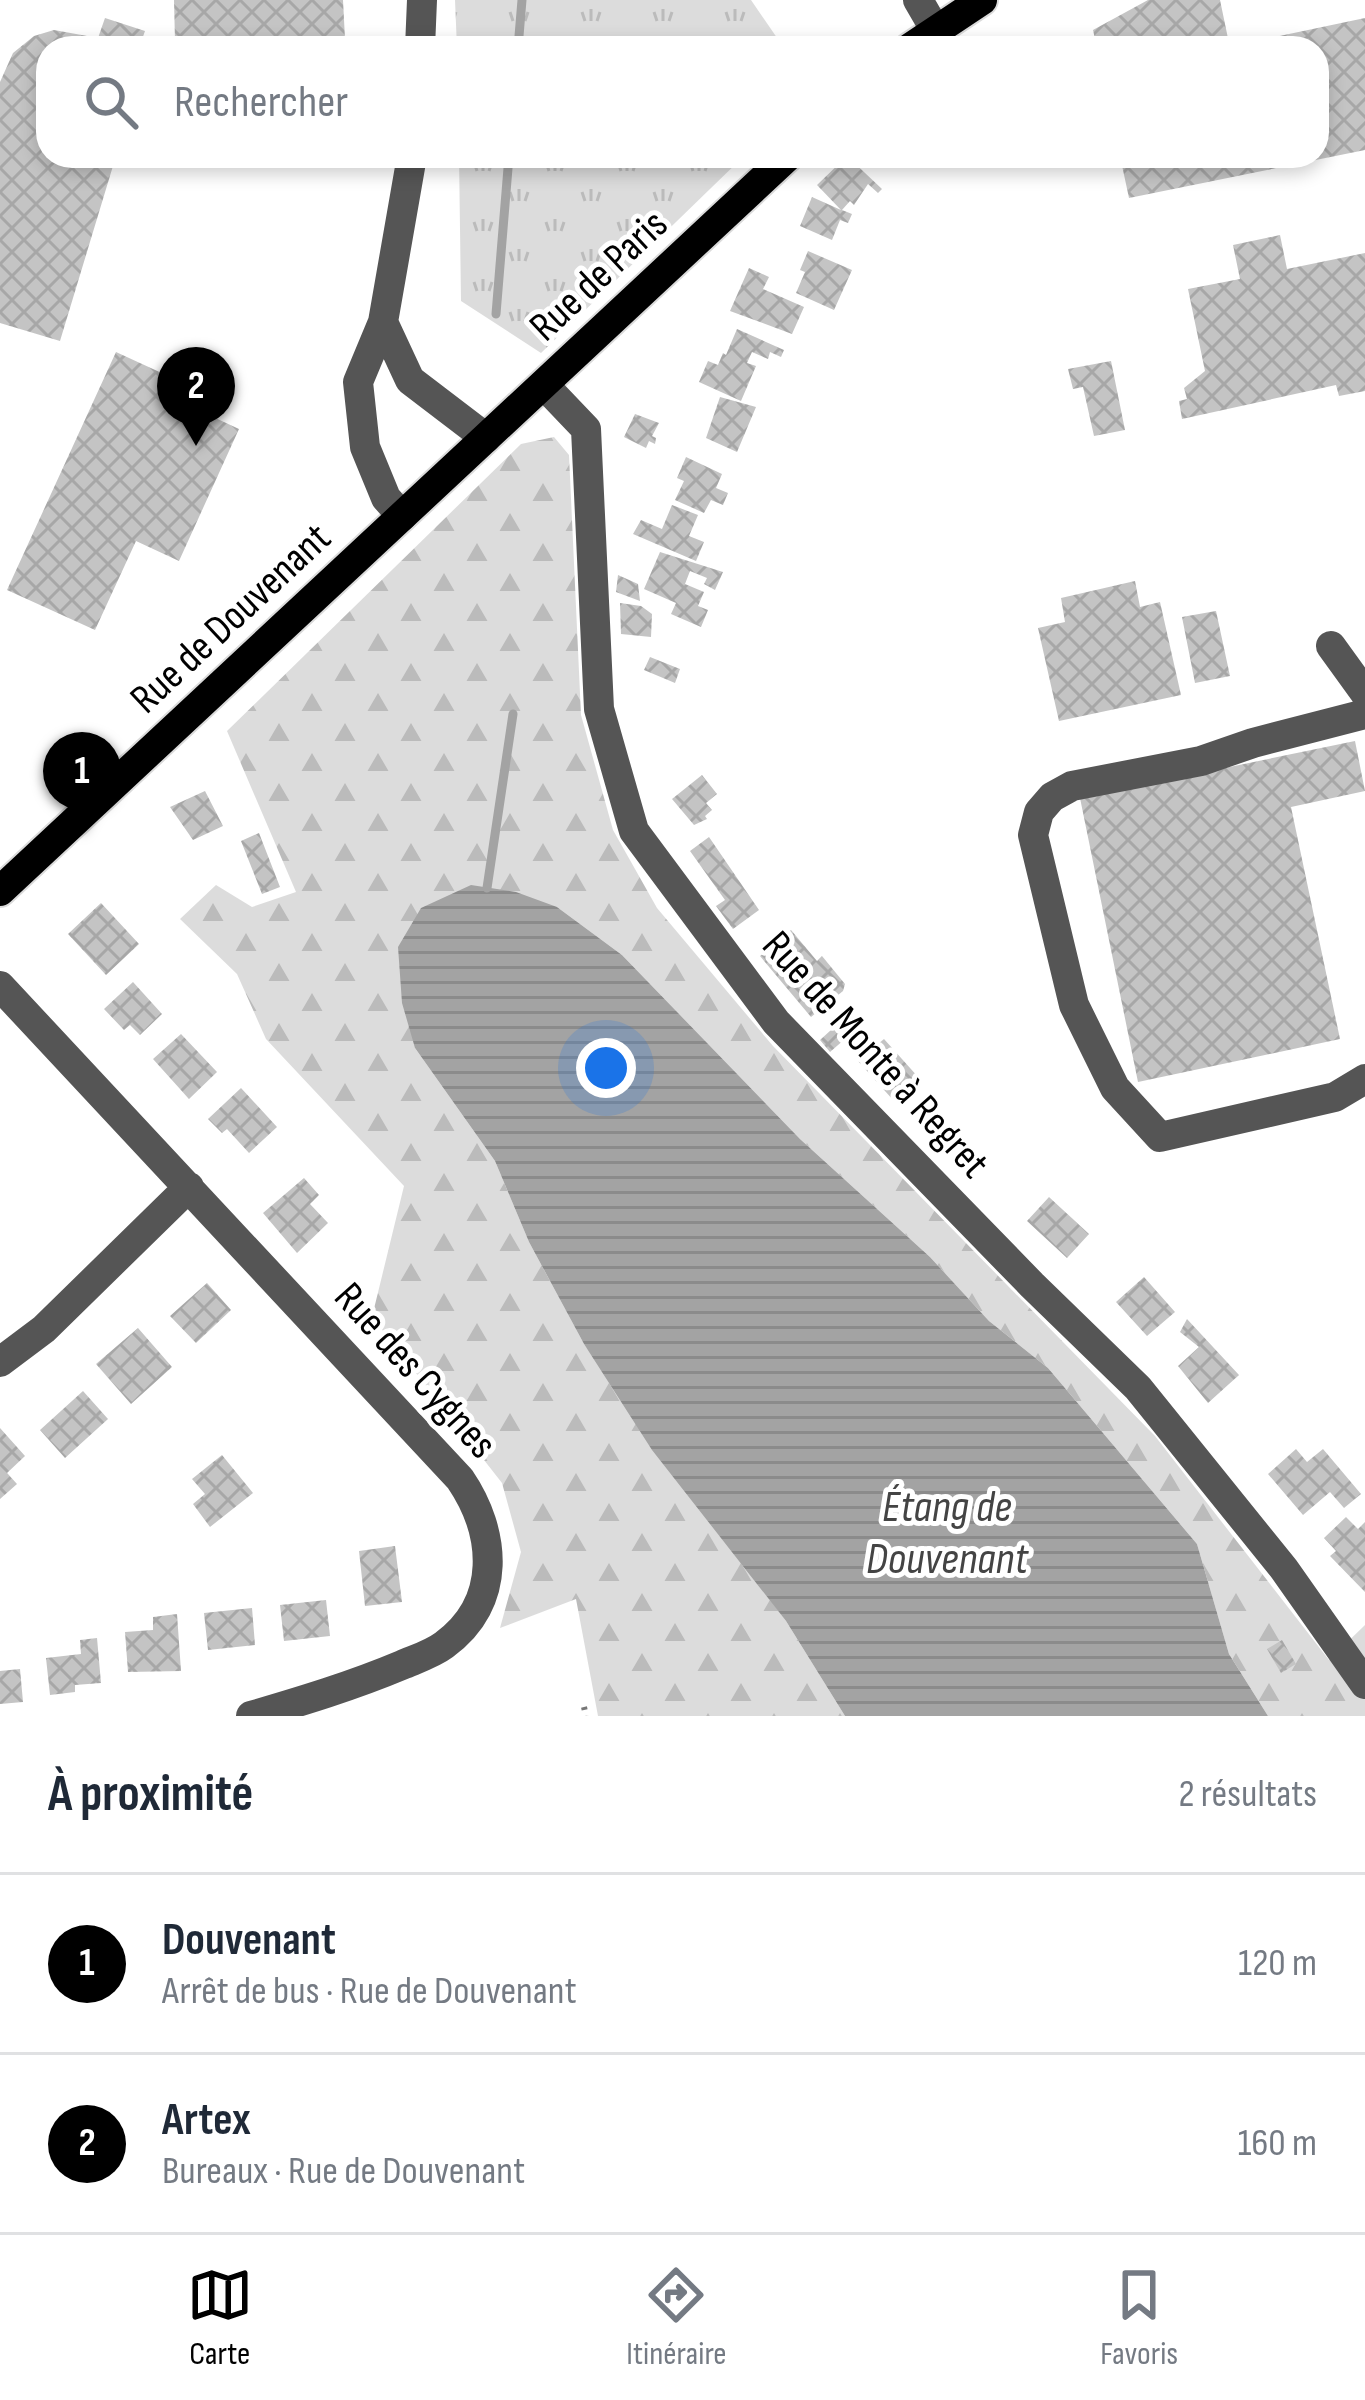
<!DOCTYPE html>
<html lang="fr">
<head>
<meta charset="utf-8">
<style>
  :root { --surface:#fff; --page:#f6f6f7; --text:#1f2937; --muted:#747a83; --line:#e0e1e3; --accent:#000 }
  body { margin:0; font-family:"Sofia Sans Condensed",sans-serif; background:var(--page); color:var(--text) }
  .you { position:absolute; left:606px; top:1068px; width:42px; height:42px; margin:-30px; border:9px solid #fff; border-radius:50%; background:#1a73e8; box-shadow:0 0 0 18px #1a73e833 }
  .badge { display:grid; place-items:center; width:78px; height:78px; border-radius:50%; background:var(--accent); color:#fff; font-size:39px; font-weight:700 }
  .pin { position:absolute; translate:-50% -99px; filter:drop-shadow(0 3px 6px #0008) }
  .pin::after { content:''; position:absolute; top:63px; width:42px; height:36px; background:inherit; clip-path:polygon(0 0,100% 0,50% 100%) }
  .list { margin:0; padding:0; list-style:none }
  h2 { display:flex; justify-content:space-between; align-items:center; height:156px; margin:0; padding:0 48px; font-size:51px }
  h2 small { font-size:39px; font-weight:400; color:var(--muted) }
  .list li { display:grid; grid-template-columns:78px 1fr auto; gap:36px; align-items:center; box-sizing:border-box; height:180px; padding:0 48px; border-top:3px solid var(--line) }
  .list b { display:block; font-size:45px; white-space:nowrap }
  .list p { margin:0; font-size:39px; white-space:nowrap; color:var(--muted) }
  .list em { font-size:39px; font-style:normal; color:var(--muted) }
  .icon { flex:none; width:66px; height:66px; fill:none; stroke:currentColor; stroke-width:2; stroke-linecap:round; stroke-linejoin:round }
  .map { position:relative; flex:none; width:1365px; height:1716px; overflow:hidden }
  .search { position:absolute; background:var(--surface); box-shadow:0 6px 18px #0003; left:36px; right:36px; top:36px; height:132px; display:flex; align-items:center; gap:30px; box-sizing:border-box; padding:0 42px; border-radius:36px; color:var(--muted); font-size:45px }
  .sheet { height:516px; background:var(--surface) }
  nav { display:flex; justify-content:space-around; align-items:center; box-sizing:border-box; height:168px; border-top:3px solid var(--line); background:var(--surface); font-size:33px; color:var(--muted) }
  nav a { display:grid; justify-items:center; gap:6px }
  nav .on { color:var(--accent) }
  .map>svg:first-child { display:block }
  .grass { fill:url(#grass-tufts) }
  .forest { fill:url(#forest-firs) }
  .water { fill:url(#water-rules) }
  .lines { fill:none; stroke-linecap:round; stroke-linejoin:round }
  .stream { stroke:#a3a3a3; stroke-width:9 }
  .building { fill:url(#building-cross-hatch) }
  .major-casing { stroke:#dbdbdb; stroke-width:34 }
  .path { stroke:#777; stroke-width:6; stroke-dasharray:3 6; stroke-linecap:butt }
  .minor { stroke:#555; stroke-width:30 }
  .major { stroke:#000; stroke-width:30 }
  .labels { text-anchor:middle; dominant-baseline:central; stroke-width:10; stroke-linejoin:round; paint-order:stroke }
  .street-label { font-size:42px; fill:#000; stroke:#fff }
  .water-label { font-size:45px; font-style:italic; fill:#444; stroke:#fff }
</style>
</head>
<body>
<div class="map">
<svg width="1365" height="1716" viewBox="0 0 1365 1716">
  <defs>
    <pattern id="grass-tufts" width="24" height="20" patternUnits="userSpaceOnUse" patternTransform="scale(3)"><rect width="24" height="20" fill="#dcdcdc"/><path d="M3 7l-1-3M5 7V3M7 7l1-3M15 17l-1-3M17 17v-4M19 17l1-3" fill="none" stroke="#bbb"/></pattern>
    <pattern id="forest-firs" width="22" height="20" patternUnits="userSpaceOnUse" patternTransform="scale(3)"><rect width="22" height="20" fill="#dcdcdc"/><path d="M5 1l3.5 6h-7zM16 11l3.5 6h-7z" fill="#bbb"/></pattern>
    <pattern id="water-rules" width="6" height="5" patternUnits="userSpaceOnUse" patternTransform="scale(3)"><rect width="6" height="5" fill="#a3a3a3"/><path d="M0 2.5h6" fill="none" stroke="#8b8b8b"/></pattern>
    <pattern id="building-cross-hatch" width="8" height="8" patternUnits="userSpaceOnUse" patternTransform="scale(3)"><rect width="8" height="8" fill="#c4c4c4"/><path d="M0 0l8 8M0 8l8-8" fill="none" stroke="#a7a7a7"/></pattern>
  </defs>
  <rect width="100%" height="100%" fill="#fff"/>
  <!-- grass -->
  <path class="grass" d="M455,0H751L784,48H457Z
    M459,156H744L541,353L461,301Z"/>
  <!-- forest -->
  <path class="forest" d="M554,437L569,455L581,715L613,830L657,908L773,1046L1155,1436L1329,1660L1365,1625V1716H1268L1229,1654L1197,1544L1048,1368L989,1321L930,1257L800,1139L622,955L557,907L415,1048L495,1161L529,1242L584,1344L786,1621L845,1716H598L576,1599L500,1628L521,1552L502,1483L372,1317L404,1186L266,1039L237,974L180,919L216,885L252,907L296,892L227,731L521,444Z"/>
  <!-- water -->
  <path class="water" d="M471,885L516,892L557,907L622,955L800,1139L930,1257L989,1321L1048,1368L1197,1544L1229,1654L1268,1716H845L786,1621L652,1450L584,1344L529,1242L495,1161L415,1048L402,1003L398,947L421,908Z"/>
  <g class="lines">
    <!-- stream -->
    <path class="stream" d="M518,48L522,0
      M496,314L509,156
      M487,888L513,714"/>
  </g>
  <!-- building -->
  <path class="building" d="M174,0H343L345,39L175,41Z
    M1148,0H1220L1230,48H1097L1093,30Z
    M105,18L145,31L139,48H48V156H116L60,341L0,323V82L13,53L34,36L54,30L98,38Z
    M1365,18V150L1129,198L1120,156H1317V48L1232,46Z
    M847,156L882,189L878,193L868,184L854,205L850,201L842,210L852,214L848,223L840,220L832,240L800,226L812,197L841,210L817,185Z
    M1280,235L1287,269L1365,253V391L1339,396L1336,385L1182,419L1179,401L1187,399L1184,388L1205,371L1188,289L1240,279L1233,245Z
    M808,251L852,270L834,310L796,293L805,272L800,270Z
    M749,268L769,277L763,289L804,307L792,334L730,311Z
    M737,329L784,350L781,357L770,352L768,359L752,352L747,363L756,366L741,401L699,382L708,361L718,365L723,353L726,355Z
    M116,352L203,392L196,409L239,429L179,561L136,541L95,630L7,590Z
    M1111,361L1125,430L1094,436L1083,387L1073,389L1068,369Z
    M720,397L756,407L737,452L706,438Z
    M635,414L659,423L652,436L656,438L655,444L649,441L646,448L624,437Z
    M686,457L722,474L716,488L728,493L723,505L711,500L704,513L675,500L684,481L677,478Z
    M672,505L698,515L689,536L704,542L696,561L633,534L641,520L662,529Z
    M660,552L723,572L715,590L704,584L707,578L690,571L685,584L704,592L698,606L708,610L701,627L671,614L676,603L644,589Z
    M618,575L638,584L640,601L616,592Z
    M1135,581L1140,607L1160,602L1181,695L1059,721L1038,628L1065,622L1061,598Z
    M620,603L641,606L652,614L651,637L621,634Z
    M1216,611L1230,676L1195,683L1182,617Z
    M650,657L680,669L675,683L644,670Z
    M1355,741L1365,791L1291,807L1340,1039L1138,1082L1080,798Z
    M702,775L717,794L706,803L712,810L705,816L707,819L694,825L672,799Z
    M205,791L223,826L193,840L170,807Z
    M259,833L280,887L262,894L241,841Z
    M709,837L759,910L733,929L716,906L725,900L690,851Z
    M101,903L139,944L106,975L68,934Z
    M791,930L817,961L822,956L845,984L843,991L811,1017L760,956Z
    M133,982L162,1014L140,1035L130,1025L124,1030L104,1009Z
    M842,1020L853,1032L830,1052L820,1040Z
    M181,1034L217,1072L189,1099L153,1059Z
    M884,1039L919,1078L894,1101L858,1061Z
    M241,1088L277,1127L249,1153L227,1129L222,1133L208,1119Z
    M304,1178L319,1195L310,1204L328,1223L297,1253L263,1213Z
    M1049,1197L1089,1234L1067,1258L1027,1221Z
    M1144,1277L1175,1312L1147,1336L1116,1302Z
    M207,1283L231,1310L196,1343L170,1316Z
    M1187,1319L1239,1375L1208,1403L1178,1366L1199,1347L1180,1332Z
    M138,1328L172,1367L131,1404L96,1364Z
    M83,1391L108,1419L65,1458L40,1430Z
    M0,1428L25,1456L7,1473L17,1484L0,1499Z
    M1296,1449L1307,1462L1323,1449L1361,1494L1344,1508L1330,1492L1303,1515L1268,1474Z
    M222,1455L253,1493L210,1527L193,1504L205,1494L192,1479Z
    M1346,1517L1358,1529L1365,1522V1592L1330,1556L1336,1551L1324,1538Z
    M395,1546L402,1602L365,1606L359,1551Z
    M326,1600L330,1636L284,1641L280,1605Z
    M252,1608L255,1645L208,1650L204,1613Z
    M177,1614L181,1671L128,1672L125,1632L153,1630V1617Z
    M97,1638L101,1683L75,1685V1692L50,1695L46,1658L81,1654L80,1640Z
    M1282,1640L1296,1664L1281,1673L1267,1649Z
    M20,1669L23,1702L0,1704V1671Z"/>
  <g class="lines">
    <!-- major casing -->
    <g class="major-casing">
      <path id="major" d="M910,48L982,0
        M0,891L788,156"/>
    </g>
    <!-- path -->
    <path class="path" d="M584,1707L586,1716"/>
    <!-- minor -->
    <path class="minor" d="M918,0L936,31
      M420,48L422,0
      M383,322L410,380L486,438
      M544,385L586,429L599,709L634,831L776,1022L1032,1285L1138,1388L1284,1569L1365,1684
      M402,516L386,498L365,447L358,382L383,322L412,156
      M1331,646L1365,693
      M1365,714L1253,743L1201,761L1072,786L1052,797L1039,812L1033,835L1074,1005L1115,1088L1160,1137L1335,1097L1365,1079
      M0,986L460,1479C496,1532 503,1602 444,1645C432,1654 416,1659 402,1665C352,1686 302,1701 251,1716
      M0,1362L44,1329L189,1187"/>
    <!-- major -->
    <use href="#major" class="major"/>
  </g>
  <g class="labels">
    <!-- street labels -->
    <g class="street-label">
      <text transform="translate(599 276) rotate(-43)">Rue de Paris</text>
      <text transform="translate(231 619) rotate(-43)">Rue de Douvenant</text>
      <text transform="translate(875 1055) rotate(48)">Rue de Monte à Regret</text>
      <text transform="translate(415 1371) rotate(48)">Rue des Cygnes</text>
    </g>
    <!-- water labels -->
    <g class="water-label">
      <text x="947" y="1507">Étang de<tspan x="947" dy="52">Douvenant</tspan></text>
    </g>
  </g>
</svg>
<div class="you"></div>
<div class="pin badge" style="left:82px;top:831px">1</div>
<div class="pin badge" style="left:196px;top:446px">2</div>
<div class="search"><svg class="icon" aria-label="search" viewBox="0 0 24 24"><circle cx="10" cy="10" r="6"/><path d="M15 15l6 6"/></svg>Rechercher</div>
</div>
<section class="sheet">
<h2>À proximité<small>2 résultats</small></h2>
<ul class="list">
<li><span class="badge">1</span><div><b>Douvenant</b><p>Arrêt de bus · Rue de Douvenant</p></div><em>120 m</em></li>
<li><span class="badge">2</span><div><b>Artex</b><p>Bureaux · Rue de Douvenant</p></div><em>160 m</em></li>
</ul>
</section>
<nav>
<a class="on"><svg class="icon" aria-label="map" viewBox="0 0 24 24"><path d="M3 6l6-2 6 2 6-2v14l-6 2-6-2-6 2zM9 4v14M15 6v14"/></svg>Carte</a>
<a><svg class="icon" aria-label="directions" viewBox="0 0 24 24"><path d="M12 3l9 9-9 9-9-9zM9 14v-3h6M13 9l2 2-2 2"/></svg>Itinéraire</a>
<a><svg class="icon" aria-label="saved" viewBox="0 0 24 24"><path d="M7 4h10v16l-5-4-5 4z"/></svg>Favoris</a>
</nav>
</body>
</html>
